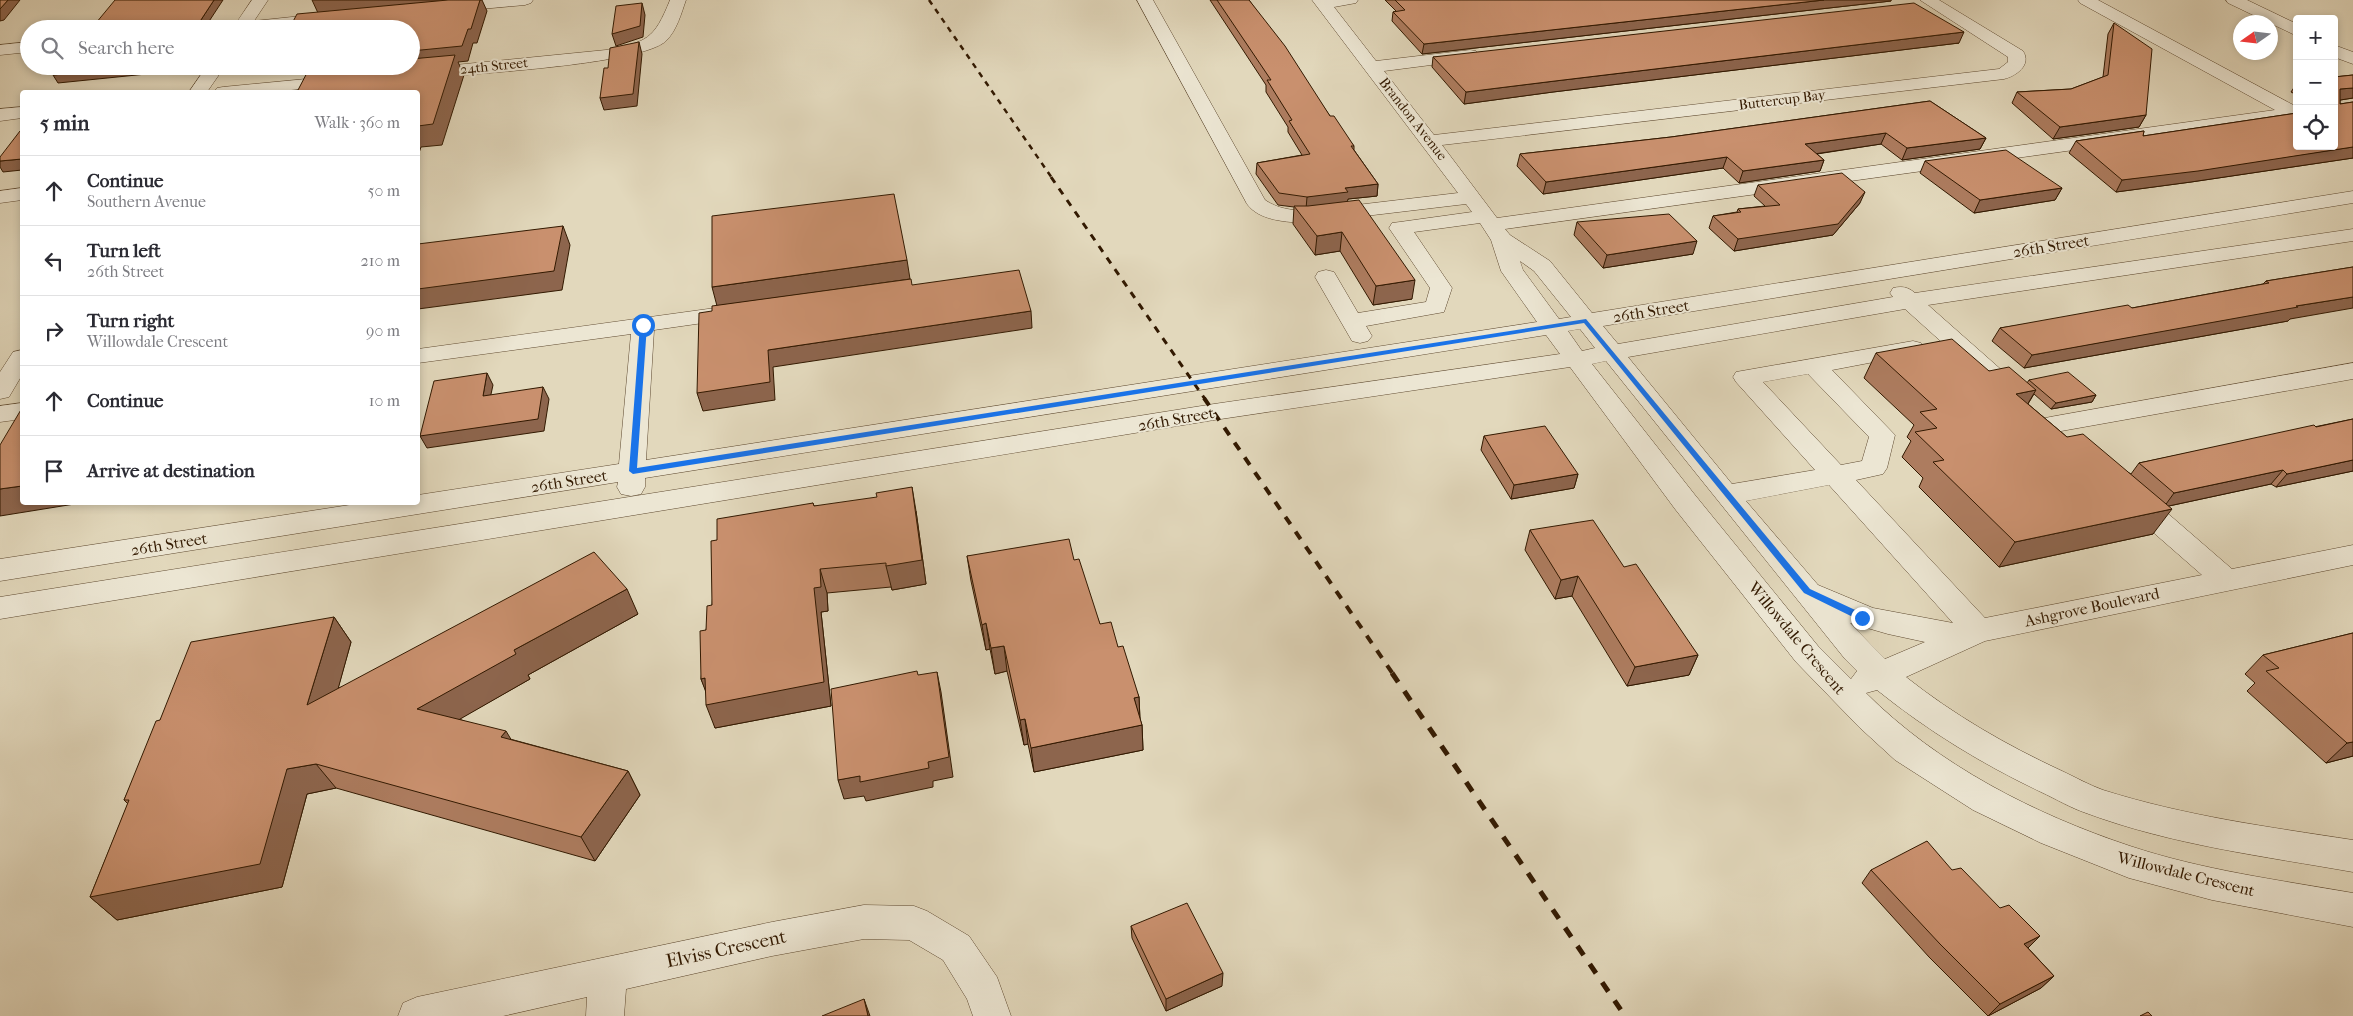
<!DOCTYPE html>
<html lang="en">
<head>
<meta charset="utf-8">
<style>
  :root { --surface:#fff; --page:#f2f2f3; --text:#2b2b33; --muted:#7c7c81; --line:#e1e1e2 }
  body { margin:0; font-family:"IM FELL French Canon",serif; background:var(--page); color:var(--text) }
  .controls { position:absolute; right:15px; top:15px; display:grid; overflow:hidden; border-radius:5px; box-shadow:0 2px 8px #0003 }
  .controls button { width:45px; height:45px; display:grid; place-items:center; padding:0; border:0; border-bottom:1px solid var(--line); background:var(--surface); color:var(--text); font:25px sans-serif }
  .compass { position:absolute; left:2233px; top:15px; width:45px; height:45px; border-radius:50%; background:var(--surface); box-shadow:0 2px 8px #0003; rotate:256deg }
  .stop { position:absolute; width:15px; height:15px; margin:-11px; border:4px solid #1a73e8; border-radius:50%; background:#fff }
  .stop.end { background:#1a73e8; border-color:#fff; box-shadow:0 1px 5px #0008 }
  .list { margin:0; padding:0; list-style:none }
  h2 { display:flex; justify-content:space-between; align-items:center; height:65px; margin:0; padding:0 20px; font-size:21px }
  h2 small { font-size:16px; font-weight:400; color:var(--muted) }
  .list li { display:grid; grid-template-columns:32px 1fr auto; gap:15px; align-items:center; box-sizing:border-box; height:70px; padding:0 20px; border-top:1px solid var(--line) }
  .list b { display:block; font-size:19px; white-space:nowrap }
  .list p { margin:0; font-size:16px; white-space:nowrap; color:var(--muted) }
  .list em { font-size:16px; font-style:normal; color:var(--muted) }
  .icon { flex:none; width:28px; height:28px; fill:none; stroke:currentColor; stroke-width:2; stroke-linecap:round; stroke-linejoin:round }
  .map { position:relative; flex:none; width:2353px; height:1016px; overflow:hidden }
  .search { position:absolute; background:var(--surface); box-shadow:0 2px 8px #0003; left:20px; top:20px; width:400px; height:55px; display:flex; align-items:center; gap:12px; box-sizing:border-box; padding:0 18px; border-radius:28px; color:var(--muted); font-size:19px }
  .panel { position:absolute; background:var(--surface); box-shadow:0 2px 8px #0003; left:20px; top:90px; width:400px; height:415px; border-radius:5px }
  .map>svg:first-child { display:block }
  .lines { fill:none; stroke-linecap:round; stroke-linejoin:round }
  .minor-casing { stroke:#5e4930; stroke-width:1 }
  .minor { fill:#ece6d3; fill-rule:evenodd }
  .rail-far3 { stroke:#321901; stroke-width:2.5; stroke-dasharray:5.5 5.5; stroke-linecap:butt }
  .rail-far2 { stroke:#321901; stroke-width:3; stroke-dasharray:7 7; stroke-linecap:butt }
  .rail-far1 { stroke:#321901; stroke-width:4; stroke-dasharray:9 9; stroke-linecap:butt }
  .rail { stroke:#321901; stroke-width:5; stroke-dasharray:11 11; stroke-linecap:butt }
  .wall { fill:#ad7c5f; stroke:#321901 }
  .shaded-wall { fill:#8d654d; stroke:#321901 }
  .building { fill:#c9906e; stroke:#321901 }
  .route { fill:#1a73e8 }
  .labels { text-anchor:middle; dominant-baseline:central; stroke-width:4; stroke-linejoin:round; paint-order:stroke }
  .far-street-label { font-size:14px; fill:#321901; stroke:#ece6d3 }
  .street-label { font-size:16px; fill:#321901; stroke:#ece6d3 }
  .near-street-label { font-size:19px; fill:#321901; stroke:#ece6d3 }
</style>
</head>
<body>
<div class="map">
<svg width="2353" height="1016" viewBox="0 0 2353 1016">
  <rect width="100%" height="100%" fill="#e2d8bc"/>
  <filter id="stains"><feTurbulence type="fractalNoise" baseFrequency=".004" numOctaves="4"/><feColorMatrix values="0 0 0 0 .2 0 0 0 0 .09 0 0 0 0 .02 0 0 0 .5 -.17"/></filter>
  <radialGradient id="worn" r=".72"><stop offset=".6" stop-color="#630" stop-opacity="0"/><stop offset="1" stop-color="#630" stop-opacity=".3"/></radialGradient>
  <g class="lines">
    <!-- minor casing -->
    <g class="minor-casing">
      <path id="minor" d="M252,0H268L254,21L330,13L336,14L338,18L336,22L330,23L274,29H214L216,25L236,23Z
        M471,0H533L531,3L525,5L448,12L442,10L440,7L442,4Z
        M670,0H686C681,14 677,30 666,41C640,65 468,74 425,78L419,77L416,73L419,69L425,68L606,50C647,42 654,40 670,0Z
        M1137,0H1153L1265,200C1278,209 1291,210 1306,211L1458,193L1312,0H1358L1356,3L1334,7L1376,61L1470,50L1476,51L1479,55L1476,59L1470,60L1384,71L1434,135L1999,69L2008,62V57L1920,0H1939L2023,51C2032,65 2016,76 2004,79L1442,145L1497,218L2275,110L2080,3L2078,0H2098L2297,107V119L1505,229L1510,235L1550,261L1592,313L2353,191V203L1603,326L1618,344L1893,297L1890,293L1893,288C1902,286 1908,287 1915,293L2353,229V241L1928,305L2014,381L2017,386L2014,391L2005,394L1996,391L1905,309L1628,357L1732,484L1815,470L1736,382L1733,377L1736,372L1913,341L1921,343L1925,348L1921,353L1832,370L1895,435L1887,468L1883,474L1856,480L1985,618L2202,575L2123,506L2119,499L2123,492L2133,490L2143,492L2232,569L2353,545V565L1985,641L1906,677C1954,715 2006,745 2062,771C2075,777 2089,785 2103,790C2185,816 2269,827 2353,840V872C2263,856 2172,845 2086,813C2071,808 2056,799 2041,792C1982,764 1928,731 1877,690L1866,693C1938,765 2034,814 2130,846C2202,870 2279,880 2353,893V927L2212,900L2129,878L2041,843L1973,810L1895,760L1859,727L1796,662L1675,509L1570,367L1214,420L0,619V597L1214,404L1560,354L1546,335L645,478V487L641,494L631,496L621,494L617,487L618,482L0,581V559L369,502H418V495L619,464L631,334L418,363V349L737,305L745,307L749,312L745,317L654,330L646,460L1537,322L1501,271L1491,240L1480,223L1414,232L1452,288L1444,312L1366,326L1372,336L1368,341L1360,343L1352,341L1315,277L1318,272L1326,270L1334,272L1358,313L1426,302L1430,288L1389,228L1392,223L1400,222L1472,212L1466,204L1306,223C1287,222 1259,221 1247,204ZM1520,261L1534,271L1571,317L1559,319L1523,270ZM1580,329L1595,348L1582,351L1568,331ZM1606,361L1845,659L1857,671L1851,679L1818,646L1695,495L1592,364ZM1808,374L1869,437L1862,461L1841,465L1763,382ZM1829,485L1953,623L1873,608L1818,585L1746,501ZM1850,623L1888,634L1925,642L1885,659Z
        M2226,0H2247L2297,24V36L2228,3Z
        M29,42V52L0,55V45Z
        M2334,45L2353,52V64L2334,57Z
        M207,66H225L207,92H189Z
        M338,76L344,77L347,81L344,85L275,92H214L217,88L223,87Z
        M22,107V118L0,121V109Z
        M22,188V200L0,203V191Z
        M22,350V375L9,397L0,399V372L13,352Z
        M2353,363V379L2050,433L2041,431L2037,425L2041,419L2050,417Z
        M22,403V419L0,422V406Z
        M864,905L914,906L927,911L969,936L997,977L1011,1016H973L967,999L943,960L909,940L864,939L772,956L626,989L624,1016H586L587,997L503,1016H398L403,1003L417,997L772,922Z"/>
    </g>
    <!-- minor -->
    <use href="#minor" class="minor"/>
    <!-- rail-far3 -->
    <path class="rail-far3" d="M929,0L1052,178"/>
    <!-- rail-far2 -->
    <path class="rail-far2" d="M1051,177L1205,399"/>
    <!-- rail-far1 -->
    <path class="rail-far1" d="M1204,398L1393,674"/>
    <!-- rail -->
    <path class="rail" d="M1392,673L1625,1016"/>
  </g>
  <!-- wall -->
  <path class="wall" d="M1210,0H1249L1330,116L1354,146V150L1378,184L1377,196L1348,199L1347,202L1412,299L1373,305L1340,251L1315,255L1293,224L1294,207L1278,205L1256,174L1257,163L1302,155L1288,132V127L1266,92V85Z
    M1385,0H1891V1L1422,54L1392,21L1393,12L1396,11Z
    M2114,23L2146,115L2139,127L2053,139L2012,103L2017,92L2071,89L2103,77L2108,34Z
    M1959,43L1553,92L1464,104L1432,67L1433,57Z
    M2353,75V98L2340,100V104L2353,102V158L2191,182L2116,192L2069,153L2076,141L2144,131L2143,136L2297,113V146H2334V77Z
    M2297,83V95L2291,92Z
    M1930,101L1986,138L1980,149L1902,160L1881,144L1817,154L1824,160L1820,171L1739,183L1723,168L1543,194L1517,166L1520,154L1671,137Z
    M1925,161L2062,188L2055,200L1974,213L1920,173Z
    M1758,185L1860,203L1833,235L1734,251L1709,228L1713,216L1737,212L1738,209L1765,206L1754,196Z
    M1577,222L1693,254L1603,268L1574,235Z
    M2353,267L2290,319L2288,321L2024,368L1992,341L2000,328L2132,308L2263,284L2266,281Z
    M1876,353L1989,371L2027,383L2029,380L2096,395L2092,402L2051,409L2034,394L2028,404L2067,437L2131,474L2139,463L2353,419V471L2276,487L2271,484L2169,506L2153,534L1999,567L1919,487L1923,478L1902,457L1911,441L1907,437L1914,425L1864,378Z
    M1484,436L1578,474L1574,488L1511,499L1481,450Z
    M813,503L814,506L916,511L926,584L892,590L891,587L827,593L828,611L821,612L831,706L715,728L706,691L701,679L706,630L712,605L717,540Z
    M1530,530L1624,567L1698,655L1689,675L1627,686L1572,596L1555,599L1525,550Z
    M967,556L1074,560L1100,624L1118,647L1139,697L1140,719L1142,725L1143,750L1034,772L1028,744L1024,745L1007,671L995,674L990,649L986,650L971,581Z
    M638,614L528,675L530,679L459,719L510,739L628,771L640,795L595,861L336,788L307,794L282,887L117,920L90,897L128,804L124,800L160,720L334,617L351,642L338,688Z
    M2353,633V756L2326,763L2247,691L2255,683L2245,674L2263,655Z
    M1871,870L2000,908L2040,936L2028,948L2054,976L2041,988L1988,1016L1929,957L1862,883Z
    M1131,926L1222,986L1166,1011L1132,938Z"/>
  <!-- shaded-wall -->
  <path class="shaded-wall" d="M8,0H20L4,20L0,21V9Z
    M214,0H223L204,29H195Z
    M312,0H469L318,13Z
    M480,0H482L487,11L477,43H473L468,61L458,62L464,75L442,145L421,147L418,156V126L411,66V51L468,29Z
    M1824,0H1891V1L1422,54L1424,44Z
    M642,3L645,15L643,37L616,46L612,34Z
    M1964,32L1959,43L1553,92L1464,104L1466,92L1555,81Z
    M639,42L642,54L637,106L604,110L600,98Z
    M143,66H179L176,71L58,83L53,75Z
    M2353,88V98L2334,101L2340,89Z
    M2146,115L2139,127L2053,139L2060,127Z
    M1886,133L1881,144L1801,156L1805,144Z
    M1986,138L1980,149L1902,160L1907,148Z
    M2353,147V158L2191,182L2116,192L2122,180Z
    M1727,157L1723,168L1543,194L1546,182Z
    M22,159V170L3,172L0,167V161Z
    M1824,160L1820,171L1739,183L1743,171Z
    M1378,184L1377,196L1348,199L1347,204L1306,209L1307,197L1345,188Z
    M2062,188L2055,200L1974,213L1980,200Z
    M1865,192L1860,203L1833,235L1734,251L1738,239Z
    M563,226L570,245L562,290L418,309V289Z
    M1342,232L1340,251L1315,255L1317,236Z
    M1697,241L1693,254L1603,268L1607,255Z
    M907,260L910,279L717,306L712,287Z
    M1415,280L1412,299L1373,305L1376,286Z
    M2353,297V308L2290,319L2288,321L2024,368L2032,355L2296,306Z
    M1031,311L1032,328L773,367L775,400L703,411L697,393L768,350Z
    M487,373L493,385L488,408L483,396Z
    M543,387L549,399L544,431L427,448L420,436Z
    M2036,390L2021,415L2016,394Z
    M2096,395L2092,402L2051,409L2056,403Z
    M2353,460V471L2276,487L2287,474Z
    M2283,470L2271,484L2164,507L2174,493Z
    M1578,474L1574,488L1511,499L1514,485Z
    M22,486V502H87L0,516V489Z
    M912,487L916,511L926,584L892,590L886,566Z
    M2172,509L2153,534L1999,567L2015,542Z
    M820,569L827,593L828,611L821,612L831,706L715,728L706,705L814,588Z
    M1578,576L1572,596L1555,599L1561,580Z
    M627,589L638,614L528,675L530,679L434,734L417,709L514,650Z
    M334,617L351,642L327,729L307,705Z
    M986,623L990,649L986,650L982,625Z
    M1004,646L1007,671L995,674L991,648Z
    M1698,655L1689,675L1627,686L1635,667Z
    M937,672L941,692L953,777L933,781V787L866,801L864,796L844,799L838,780L928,762Z
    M705,678L710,703L701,679Z
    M1139,697L1140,721L1134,698Z
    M1025,719L1028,744L1024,745L1020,720Z
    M1142,725L1143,750L1034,772L1031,748Z
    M506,731L521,756L501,737Z
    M2353,742V756L2326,763L2347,743Z
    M316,764L336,788L307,794L282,887L117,920L90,897L287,769Z
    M628,771L640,795L595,861L581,837Z
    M2040,936L2028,948L2024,944Z
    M1223,973L1222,986L1166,1011V999Z
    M2054,976L2041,988L1988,1016L2000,1004Z
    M864,999L870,1016H868Z"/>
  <!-- building -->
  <path class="building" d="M0,0H8L0,9Z
    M115,0H214L195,29H91Z
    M448,0H480L471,29H468L462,46L411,51V29H289L297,14Z
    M1217,0H1249L1285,46L1330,116H1334L1354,146H1351L1378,184L1345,188L1348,192L1307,197L1279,193L1257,163L1310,154L1289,121L1292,120L1267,80H1271Z
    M1395,0H1824L1424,44L1393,12L1405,10Z
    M642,3L640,26L612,34L616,6Z
    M1914,3L1964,32L1555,81L1466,92L1433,57Z
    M2114,23L2152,49L2146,115L2060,127L2017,92L2071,89L2108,75Z
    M639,42L633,94L600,98L604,68H608L610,48Z
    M455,55L433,124L418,126V92H271L298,90L309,69L337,66H411V59Z
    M60,66H143L53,75Z
    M2353,75V88L2340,89V104L2353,102V147L2198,171L2122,180L2076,141L2144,131L2143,136L2297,113V146H2334V105L2336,104H2334V103L2336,102L2334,101V77Z
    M1930,101L1986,138L1907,148L1886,133L1805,144L1824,160L1743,171L1727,157L1546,182L1520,154L1671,137Z
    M20,131H22V159L0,161V157Z
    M2006,150L2062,188L1980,200L1925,161Z
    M1842,173L1865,192L1838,224L1738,239L1713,216L1741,212L1738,209L1780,205L1758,185Z
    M894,194L907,260L712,287V216Z
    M1359,200L1415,280L1376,286L1342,232L1317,236L1294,206H1308Z
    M1669,214L1697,241L1607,255L1577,222Z
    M563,226L554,271L418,289V244Z
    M2353,267V297L2296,306L2298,307L2032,355L2000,328L2128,305L2132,308L2269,283L2266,281Z
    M1019,270L1031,311L768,350L770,382L697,393L699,313L712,311V306L911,279L912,285Z
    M1952,339L1989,371L2009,367L2036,390L2016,394L2067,437L2083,434L2172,509L2015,542L1933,462L1944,460L1915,432L1937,428L1920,412L1937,409L1876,353Z
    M2068,372L2096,395L2056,403L2029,380Z
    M487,373L483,396L543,387L538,419L420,436L434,381Z
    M22,408V486L0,489V445Z
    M2353,419V460L2287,474L2283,470L2174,493L2139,463L2314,425L2316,427Z
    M1545,426L1578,474L1514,485L1484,436Z
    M912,487L922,560L886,566V563L820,569L821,587L814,588L824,682L706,705L705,678L701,679L700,631L706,630L707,606L712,605L711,541L717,540V519L813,503L814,506L877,497L876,493Z
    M1593,520L1624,567L1636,564L1698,655L1635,667L1578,576L1561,580L1530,530Z
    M1069,539L1074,560L1079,559L1100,624L1111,622L1118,647L1123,646L1139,697L1134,698L1142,725L1031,748L1025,719L1020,720L1004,646L991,648L986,623L982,625L967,556Z
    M594,552L627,589L514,650L516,654L417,709L506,731L501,737L628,771L581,837L316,764L287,769L260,864L90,897L129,800H124L156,721L160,720L191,642L334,617L307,705Z
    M2353,633V742L2347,743L2266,671L2279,668L2263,655Z
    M917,671L918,675L937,672L949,757L928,762L929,768L860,782V776L838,780L831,689Z
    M1927,841L1952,870L1961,868L2000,908L2009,905L2040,936L2024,944L2054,976L2000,1004L1940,944L1871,870Z
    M1187,903L1223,973L1166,999L1131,926Z
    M864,999L868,1016H822Z
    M2148,1012L2152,1016H2140Z"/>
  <!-- route -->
  <path class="route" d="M1586,319L1810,589L1866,615V620H1859L1804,593L1584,323L633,474L629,471L640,325L643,323L647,325L637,468Z"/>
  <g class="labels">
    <!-- far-street labels -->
    <g class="far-street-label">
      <text transform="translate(494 66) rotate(-6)">24th Street</text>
      <text transform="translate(1782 100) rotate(-7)">Buttercup Bay</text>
      <text transform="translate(1413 119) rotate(52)">Brandon Avenue</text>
    </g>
    <!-- street labels -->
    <g class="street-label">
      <text transform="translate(2051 246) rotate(-9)">26th Street</text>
      <text transform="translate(1651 311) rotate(-9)">26th Street</text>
      <text transform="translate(1176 419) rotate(-10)">26th Street</text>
      <text transform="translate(569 481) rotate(-9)">26th Street</text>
      <text transform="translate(169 544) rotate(-9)">26th Street</text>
      <text transform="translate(2092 607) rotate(-12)">Ashgrove Boulevard</text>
      <text transform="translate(1797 638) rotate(50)">Willowdale Crescent</text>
      <text transform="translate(2186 874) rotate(14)">Willowdale Crescent</text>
    </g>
    <!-- near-street labels -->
    <g class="near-street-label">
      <text transform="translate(726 949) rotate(-12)">Elviss Crescent</text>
    </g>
  </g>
  <rect width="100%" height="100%" filter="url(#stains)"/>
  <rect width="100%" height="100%" fill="url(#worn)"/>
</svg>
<div class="controls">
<button>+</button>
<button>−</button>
<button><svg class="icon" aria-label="locate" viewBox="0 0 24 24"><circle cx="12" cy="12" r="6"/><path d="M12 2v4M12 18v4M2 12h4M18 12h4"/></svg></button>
</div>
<svg class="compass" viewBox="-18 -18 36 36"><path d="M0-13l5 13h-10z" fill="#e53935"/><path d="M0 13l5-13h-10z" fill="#7c7c81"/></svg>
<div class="stop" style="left:643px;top:325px"></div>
<div class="stop end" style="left:1862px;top:618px"></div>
<div class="search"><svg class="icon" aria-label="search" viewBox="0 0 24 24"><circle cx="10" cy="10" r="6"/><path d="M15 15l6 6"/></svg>Search here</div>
<section class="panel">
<h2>5 min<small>Walk · 360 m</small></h2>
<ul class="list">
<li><svg class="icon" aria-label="ahead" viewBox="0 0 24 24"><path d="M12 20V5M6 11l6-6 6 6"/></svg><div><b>Continue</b><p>Southern Avenue</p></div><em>50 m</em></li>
<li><svg class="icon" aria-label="left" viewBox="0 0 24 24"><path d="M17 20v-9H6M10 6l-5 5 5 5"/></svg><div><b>Turn left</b><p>26th Street</p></div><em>210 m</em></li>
<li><svg class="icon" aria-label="right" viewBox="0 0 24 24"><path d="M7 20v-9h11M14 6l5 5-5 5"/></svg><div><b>Turn right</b><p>Willowdale Crescent</p></div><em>90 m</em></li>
<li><svg class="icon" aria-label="ahead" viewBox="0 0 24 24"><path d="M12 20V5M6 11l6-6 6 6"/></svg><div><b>Continue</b></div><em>10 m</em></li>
<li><svg class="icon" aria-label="arrive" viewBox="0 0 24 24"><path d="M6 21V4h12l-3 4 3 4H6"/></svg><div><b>Arrive at destination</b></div></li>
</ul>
</section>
</div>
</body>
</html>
